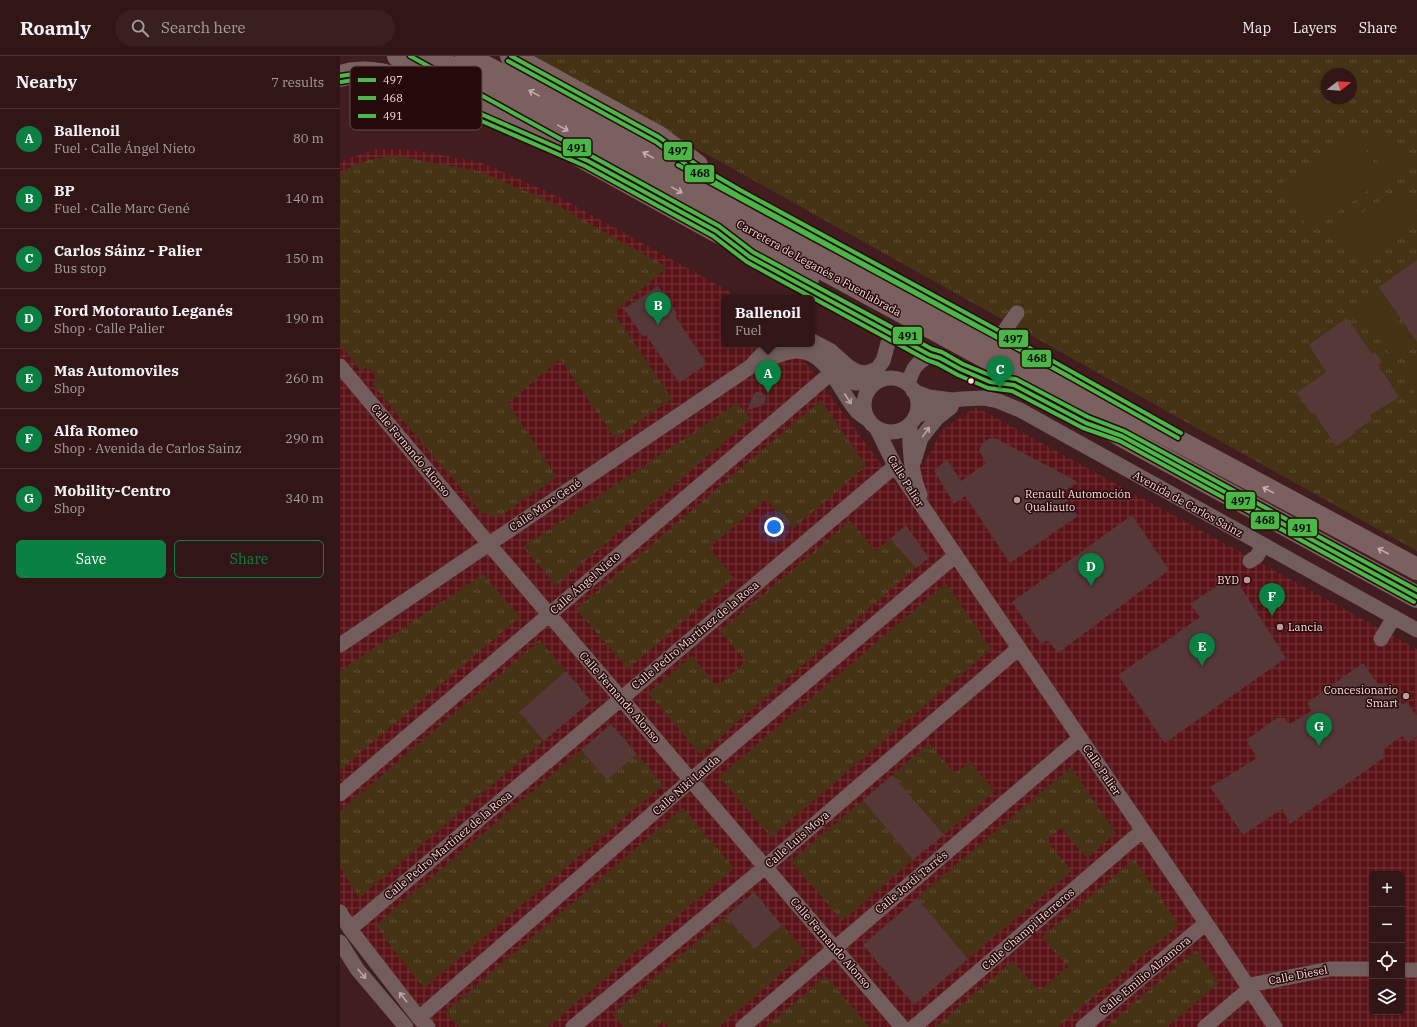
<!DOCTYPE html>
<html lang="en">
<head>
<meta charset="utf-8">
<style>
  :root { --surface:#321617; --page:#3a1f20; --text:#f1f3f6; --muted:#a89fa1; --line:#4d3536; --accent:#0b8043 }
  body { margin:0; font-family:"IBM Plex Serif",serif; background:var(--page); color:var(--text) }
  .controls { position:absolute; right:12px; bottom:12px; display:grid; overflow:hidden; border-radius:6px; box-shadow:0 1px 3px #0004 }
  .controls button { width:36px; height:36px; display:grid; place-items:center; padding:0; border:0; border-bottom:1px solid var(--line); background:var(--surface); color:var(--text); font:20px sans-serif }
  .compass { position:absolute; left:981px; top:12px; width:36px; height:36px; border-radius:50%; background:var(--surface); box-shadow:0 1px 3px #0004; rotate:73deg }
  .you { position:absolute; left:434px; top:471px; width:14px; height:14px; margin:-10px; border:3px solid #fff; border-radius:50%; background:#1a73e8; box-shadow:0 0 0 6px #1a73e833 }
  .badge { display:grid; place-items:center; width:26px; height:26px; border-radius:50%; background:var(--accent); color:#fff; font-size:13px; font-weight:700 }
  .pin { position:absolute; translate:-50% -33px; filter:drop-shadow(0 1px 2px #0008) }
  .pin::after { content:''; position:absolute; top:21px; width:14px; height:12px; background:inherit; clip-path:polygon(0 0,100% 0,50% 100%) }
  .popup { position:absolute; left:381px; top:239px; width:94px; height:52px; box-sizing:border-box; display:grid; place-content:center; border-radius:6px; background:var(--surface); filter:drop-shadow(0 1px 3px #0005); font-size:13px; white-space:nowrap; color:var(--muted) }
  .popup b { font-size:15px; color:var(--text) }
  .popup::after { content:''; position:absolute; left:50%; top:100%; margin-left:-8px; border:8px solid transparent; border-top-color:var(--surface) }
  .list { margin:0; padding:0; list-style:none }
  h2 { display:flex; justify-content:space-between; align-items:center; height:52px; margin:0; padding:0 16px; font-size:17px }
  h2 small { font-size:13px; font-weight:400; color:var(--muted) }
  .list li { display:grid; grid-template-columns:26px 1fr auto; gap:12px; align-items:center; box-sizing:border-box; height:60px; padding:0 16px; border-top:1px solid var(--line) }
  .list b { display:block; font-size:15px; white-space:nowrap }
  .list p { margin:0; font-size:13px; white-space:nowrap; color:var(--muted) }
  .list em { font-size:13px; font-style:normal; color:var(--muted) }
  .actions { display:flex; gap:8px; padding:12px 16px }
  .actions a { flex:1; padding:9px 0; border:1px solid var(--accent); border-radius:6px; text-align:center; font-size:14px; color:var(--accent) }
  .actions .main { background:var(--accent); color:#fff }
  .icon { flex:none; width:22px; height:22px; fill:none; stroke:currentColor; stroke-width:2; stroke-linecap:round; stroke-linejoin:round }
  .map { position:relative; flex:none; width:1077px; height:971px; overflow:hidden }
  header { display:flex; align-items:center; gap:24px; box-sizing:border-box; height:56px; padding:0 20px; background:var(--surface); border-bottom:1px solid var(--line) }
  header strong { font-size:19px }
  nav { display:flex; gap:22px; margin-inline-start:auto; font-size:14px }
  .search { width:280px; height:36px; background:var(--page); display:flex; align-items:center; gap:10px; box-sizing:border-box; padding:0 14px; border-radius:22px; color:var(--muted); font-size:15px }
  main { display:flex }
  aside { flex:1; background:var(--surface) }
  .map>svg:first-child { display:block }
  .industrial { fill:url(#industrial-grid); fill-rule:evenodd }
  .grass { fill:url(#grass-tufts); fill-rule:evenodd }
  .garden { fill:#463315 }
  .building { fill:#563839 }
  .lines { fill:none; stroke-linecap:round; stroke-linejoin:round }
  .minor { stroke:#725d5c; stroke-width:15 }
  .highway { stroke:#7b6060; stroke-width:22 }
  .bus-1-casing { stroke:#260909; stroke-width:7 }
  .bus-2-casing { stroke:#260909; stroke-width:7 }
  .bus-3-casing { stroke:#260909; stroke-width:7 }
  .bus-1 { stroke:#4ab747; stroke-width:4 }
  .bus-2 { stroke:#4ab747; stroke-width:4 }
  .bus-3 { stroke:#4ab747; stroke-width:4 }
  .oneway { stroke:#c8adac }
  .oneway2 { stroke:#bda5a4 }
  .bus-dot { fill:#fbe0de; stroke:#260909; stroke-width:1.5 }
  .poi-dot { fill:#ba9c9b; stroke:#260909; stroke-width:1.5 }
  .labels { text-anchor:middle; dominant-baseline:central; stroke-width:3; stroke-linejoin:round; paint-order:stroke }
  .street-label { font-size:11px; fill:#fbe0de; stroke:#260909 }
  .poi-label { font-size:11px; fill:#fbe0de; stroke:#260909; text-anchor:start }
  .key { fill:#260909; stroke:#664a49; stroke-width:1 }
  .key-label { font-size:11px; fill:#fbe0de }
  .line-badge { stroke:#260909; stroke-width:1.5 }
  .pale-badge-label { font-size:11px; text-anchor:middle; font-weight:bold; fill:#111 }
</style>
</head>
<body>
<header>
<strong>Roamly</strong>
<div class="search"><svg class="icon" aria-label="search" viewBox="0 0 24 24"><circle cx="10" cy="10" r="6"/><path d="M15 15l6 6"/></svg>Search here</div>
<nav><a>Map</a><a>Layers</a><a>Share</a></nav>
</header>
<main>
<aside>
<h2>Nearby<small>7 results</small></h2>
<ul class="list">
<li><span class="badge">A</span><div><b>Ballenoil</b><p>Fuel · Calle Ángel Nieto</p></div><em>80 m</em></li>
<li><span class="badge">B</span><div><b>BP</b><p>Fuel · Calle Marc Gené</p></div><em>140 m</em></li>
<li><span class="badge">C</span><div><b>Carlos Sáinz - Palier</b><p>Bus stop</p></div><em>150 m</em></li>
<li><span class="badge">D</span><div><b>Ford Motorauto Leganés</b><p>Shop · Calle Palier</p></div><em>190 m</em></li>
<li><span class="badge">E</span><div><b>Mas Automoviles</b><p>Shop</p></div><em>260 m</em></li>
<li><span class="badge">F</span><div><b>Alfa Romeo</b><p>Shop · Avenida de Carlos Sainz</p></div><em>290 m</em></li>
<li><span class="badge">G</span><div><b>Mobility-Centro</b><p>Shop</p></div><em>340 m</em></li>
</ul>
<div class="actions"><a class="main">Save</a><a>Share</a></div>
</aside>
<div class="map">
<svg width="1077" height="971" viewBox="0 0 1077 971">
  <defs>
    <pattern id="industrial-grid" width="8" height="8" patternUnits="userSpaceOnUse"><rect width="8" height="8" fill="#5a1318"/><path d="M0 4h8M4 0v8" fill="none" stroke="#733539"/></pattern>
    <pattern id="grass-tufts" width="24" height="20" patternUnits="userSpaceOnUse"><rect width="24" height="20" fill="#463315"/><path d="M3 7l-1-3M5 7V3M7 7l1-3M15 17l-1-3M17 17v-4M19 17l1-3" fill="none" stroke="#625037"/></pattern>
  </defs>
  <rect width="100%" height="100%" fill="#421d1f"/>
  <!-- industrial -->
  <path class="industrial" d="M36,93L72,94L140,106L219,141L401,242H384V288H452L558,431L583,409L602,374L636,351L1077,593V971H77L5,878L0,870V108L5,104ZM1032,818H1062V956H1032Z"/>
  <!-- grass -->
  <path class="grass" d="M191,0H1077V495ZM987,18H1011V42H987Z
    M58,100L139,115L211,146L327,211L274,257L332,343L275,382L220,303L168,347L217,421L162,459C154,461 150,459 142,457L32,328L37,322L28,311L22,315L0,289V118C16,105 37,101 58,100Z
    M481,344L526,410L453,473L426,443L369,492L394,522L288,613L236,553Z
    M397,347L411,363L216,530L183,491Z
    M510,465L535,495L550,483L576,512L360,698L308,637L352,600L377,630L406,605L380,575Z
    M143,518L180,561L0,714V615Z
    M606,527L651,593L431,781L379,721Z
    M200,584L226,615L179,656L204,685L19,842L0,810V755Z
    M589,687L615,718L630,706L655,735L604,779L552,719Z
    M241,694L267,724L297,698L323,729L84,932L49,888L36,869Z
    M731,711L776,777L747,802L721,772L706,784L732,815L628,903L577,842Z
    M523,744L573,804L502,865L451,805Z
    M343,752L394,812L208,971H119L105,956Z
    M794,803L839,869L718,971H596L673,905L699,935L728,911L702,881Z
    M386,860L414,893L442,869L466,896L379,971H328L323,966L317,971H283L272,958Z
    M856,894L879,927L827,971H766Z
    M486,920L529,971H426Z"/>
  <!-- garden -->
  <path class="garden" d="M1045,74L1068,108L1048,121L1025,87Z
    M1014,77L1045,123L970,175L939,129Z
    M1060,132L1077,157V168L1018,207L996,174Z
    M1038,235L1074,288L1052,302L1017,249Z
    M1077,299V340L1058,311Z"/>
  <!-- building -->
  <path class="building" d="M1077,204V286L1039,231Z
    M318,230L337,257L335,260L367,308L339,327L306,279L303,281L284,253Z
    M1007,262L1032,298L1035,296L1042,306L1038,309L1059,341L1030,359L1032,364L1015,375L1016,377L996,390L974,357L972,358L957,337L986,316L969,289Z
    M416,336H421L425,339L426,343L424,349L407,354L413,339Z
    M650,382L657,383L738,426L722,437L738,460L670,507L625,440L614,448L594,415L607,403L621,425L646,407L639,394L642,387Z
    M792,459L829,514L718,597L708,584L701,588L672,546Z
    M566,469L589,502L576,512L550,483Z
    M893,519L946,602L825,687L778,619L860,561L850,548Z
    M1023,607L1038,628L1050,630L1062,648L1067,646L1077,660V680L1068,687L1062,680L1043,694L1045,701L950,768L942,753L903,779L870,731L917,702L906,684L937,662H945L948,669L971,655L967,647Z
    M226,615L251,645L204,685L179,656Z
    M271,668L297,698L267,724L241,694Z
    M552,719L604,779L573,804L523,744Z
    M414,836L442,869L414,893L386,860Z
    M577,842L628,903L574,949L523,889Z"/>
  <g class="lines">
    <!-- minor -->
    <path class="minor" d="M453,224L590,299C611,305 629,318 650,326C657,328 666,328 674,329
      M663,277L677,257
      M472,285L491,295L509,311L518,316L526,317L537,313L543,305L548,287
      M424,305C434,301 446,295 457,295C487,295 499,334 515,353C518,357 524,361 529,364
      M492,308L500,317L515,327L536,326
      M0,310L148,487L562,971
      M524 349a27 27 0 1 1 54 0a27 27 0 1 1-54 0Z
      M568,328C573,312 575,308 590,299
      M573,335L589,341L612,344
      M575,361L613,344L622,343L644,342L658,345L680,354L1077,574
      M570,368C569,392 571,417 580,439
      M536,371L555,410L866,867L935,971
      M574,405L581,382L597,362L611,351
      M910,505L917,500L923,489
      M1041,583L1054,561
      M0,589L410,311L421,299L438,288
      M0,738L491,317
      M0,856L10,873L79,962L88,971
      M10,873L555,410
      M0,886L17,913L66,971
      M1062,914H1077
      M79,962L351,724L616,499
      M233,971L425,811L679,592
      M403,971L740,682
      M574,971L803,774
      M743,971L866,867
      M865,971L915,928L990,913H1032"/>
    <!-- highway -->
    <path class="highway" d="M58,0L376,175L468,223
      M90,0L713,338L782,380L1077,541
      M126,0L657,288L1077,513
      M171,0L319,81L357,109
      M0,20C5,19 10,17 15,17C52,13 92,37 124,51"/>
    <!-- bus-1 casing -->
    <g class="bus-1-casing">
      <path id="bus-1" d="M171,0L319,81L357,109L402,135L663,277L841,377
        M0,20C21,16 40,19 61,23L248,105L376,175L410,201L590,299L600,302L620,313L650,326L674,329L746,367L782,380L1077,541"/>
    </g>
    <!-- bus-2 casing -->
    <g class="bus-2-casing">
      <path id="bus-2" d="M168,5L316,86L354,114L399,140L660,282L838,382
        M1,26C21,22 39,25 59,29L245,110L373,180L407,206L587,304L598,308L618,319L648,332L672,335L743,372L780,385L1074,546"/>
    </g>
    <!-- bus-3 casing -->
    <g class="bus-3-casing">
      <path id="bus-3" d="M70,0L379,170L413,196L592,293L602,296L623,308L652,320L676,323L748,361L784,375L1077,534
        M338,109L730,321"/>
    </g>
    <!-- bus-1 -->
    <use href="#bus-1" class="bus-1"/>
    <!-- bus-2 -->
    <use href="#bus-2" class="bus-2"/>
    <!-- bus-3 -->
    <use href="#bus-3" class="bus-3"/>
  </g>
  <!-- one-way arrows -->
  <defs><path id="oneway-shaft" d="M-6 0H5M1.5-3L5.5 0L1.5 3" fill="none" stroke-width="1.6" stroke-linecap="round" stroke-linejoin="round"/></defs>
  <g class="oneway">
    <use href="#oneway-shaft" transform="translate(194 37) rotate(-151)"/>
    <use href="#oneway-shaft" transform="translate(223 72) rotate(29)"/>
    <use href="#oneway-shaft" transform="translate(308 99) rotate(-151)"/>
    <use href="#oneway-shaft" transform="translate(337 134) rotate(29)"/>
    <use href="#oneway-shaft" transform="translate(928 434) rotate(-152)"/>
    <use href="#oneway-shaft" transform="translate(1043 495) rotate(-152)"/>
  </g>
  <g class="oneway2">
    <use href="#oneway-shaft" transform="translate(508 343) rotate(57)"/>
    <use href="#oneway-shaft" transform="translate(586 376) rotate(-54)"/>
    <use href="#oneway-shaft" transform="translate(22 918) rotate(50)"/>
    <use href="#oneway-shaft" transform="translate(63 941) rotate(-128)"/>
  </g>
  <!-- markers -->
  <circle class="bus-dot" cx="631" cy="325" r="3.5"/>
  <g class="poi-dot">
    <circle cx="677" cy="444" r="4"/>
    <circle cx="907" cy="524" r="4"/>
    <circle cx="940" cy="571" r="4"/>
    <circle cx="1066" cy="640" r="4"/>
  </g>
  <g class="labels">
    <!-- street labels -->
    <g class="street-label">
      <text transform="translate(479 212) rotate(29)">Carretera de Leganés a Fuenlabrada</text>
      <text transform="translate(71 394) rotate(50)">Calle Fernando Alonso</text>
      <text transform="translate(566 425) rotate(58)">Calle Palier</text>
      <text transform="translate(848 448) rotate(29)">Avenida de Carlos Sainz</text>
      <text transform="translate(205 449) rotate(-34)">Calle Marc Gené</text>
      <text transform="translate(245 527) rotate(-41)">Calle Ángel Nieto</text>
      <text transform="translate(355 579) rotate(-40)">Calle Pedro Martínez de la Rosa</text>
      <text transform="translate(280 641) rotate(49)">Calle Fernando Alonso</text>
      <text transform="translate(762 714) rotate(56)">Calle Palier</text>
      <text transform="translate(346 729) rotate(-41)">Calle Niki Lauda</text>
      <text transform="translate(457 783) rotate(-41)">Calle Luis Moya</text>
      <text transform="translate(108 789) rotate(-40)">Calle Pedro Martínez de la Rosa</text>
      <text transform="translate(571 826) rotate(-40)">Calle Jordi Tarrés</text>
      <text transform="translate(688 873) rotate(-41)">Calle Champi Herreros</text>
      <text transform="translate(491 887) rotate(49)">Calle Fernando Alonso</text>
      <text transform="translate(805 919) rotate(-40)">Calle Emilio Alzamora</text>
      <text transform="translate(958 919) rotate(-11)">Calle Diesel</text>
    </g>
    <!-- poi labels -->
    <g class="poi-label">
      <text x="685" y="438">Renault Automoción<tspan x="685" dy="13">Qualiauto</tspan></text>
      <text x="899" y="524" text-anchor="end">BYD</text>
      <text x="948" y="571">Lancia</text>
      <text x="1058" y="634" text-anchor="end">Concesionario<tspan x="1058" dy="13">Smart</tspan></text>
    </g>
  </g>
  <!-- legend -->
  <rect x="10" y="10" width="132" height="64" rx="6" class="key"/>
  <rect x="18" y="22" width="18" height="4" fill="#4ab747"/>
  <rect x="18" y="40" width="18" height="4" fill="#4ab747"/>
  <rect x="18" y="58" width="18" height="4" fill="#4ab747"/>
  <g class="key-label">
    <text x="43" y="28">497</text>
    <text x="43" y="46">468</text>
    <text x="43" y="64">491</text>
  </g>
  <g class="line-badge">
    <rect x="222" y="82" width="30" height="19" rx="4" fill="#4ab747"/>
    <rect x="323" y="85" width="30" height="20" rx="4" fill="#4ab747"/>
    <rect x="344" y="108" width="31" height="19" rx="4" fill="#4ab747"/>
    <rect x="552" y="270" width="31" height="19" rx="4" fill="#4ab747"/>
    <rect x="658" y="273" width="31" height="19" rx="4" fill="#4ab747"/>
    <rect x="681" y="293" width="31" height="19" rx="4" fill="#4ab747"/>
    <rect x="885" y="435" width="31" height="19" rx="4" fill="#4ab747"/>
    <rect x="910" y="455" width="30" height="19" rx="4" fill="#4ab747"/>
    <rect x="947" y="462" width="31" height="19" rx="4" fill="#4ab747"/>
  </g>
  <g class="pale-badge-label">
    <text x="237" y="96">491</text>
    <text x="338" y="99">497</text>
    <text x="360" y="121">468</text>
    <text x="568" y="284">491</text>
    <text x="673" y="287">497</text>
    <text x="697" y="306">468</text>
    <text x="901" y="449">497</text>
    <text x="925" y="468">468</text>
    <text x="962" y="476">491</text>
  </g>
</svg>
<div class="controls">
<button>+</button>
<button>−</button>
<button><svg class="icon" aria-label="locate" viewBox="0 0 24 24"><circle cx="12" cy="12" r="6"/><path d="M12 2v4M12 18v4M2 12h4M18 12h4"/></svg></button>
<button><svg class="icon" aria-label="layers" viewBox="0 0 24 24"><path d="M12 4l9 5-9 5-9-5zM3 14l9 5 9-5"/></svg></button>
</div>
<svg class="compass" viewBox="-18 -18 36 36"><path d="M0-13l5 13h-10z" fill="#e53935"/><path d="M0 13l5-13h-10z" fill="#a89fa1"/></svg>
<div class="you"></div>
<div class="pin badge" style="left:428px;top:337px">A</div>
<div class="popup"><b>Ballenoil</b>Fuel</div>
<div class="pin badge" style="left:318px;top:269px">B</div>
<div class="pin badge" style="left:660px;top:333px">C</div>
<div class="pin badge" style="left:751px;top:530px">D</div>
<div class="pin badge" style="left:862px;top:610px">E</div>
<div class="pin badge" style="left:932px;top:560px">F</div>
<div class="pin badge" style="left:979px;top:690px">G</div>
</div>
</main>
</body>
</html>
